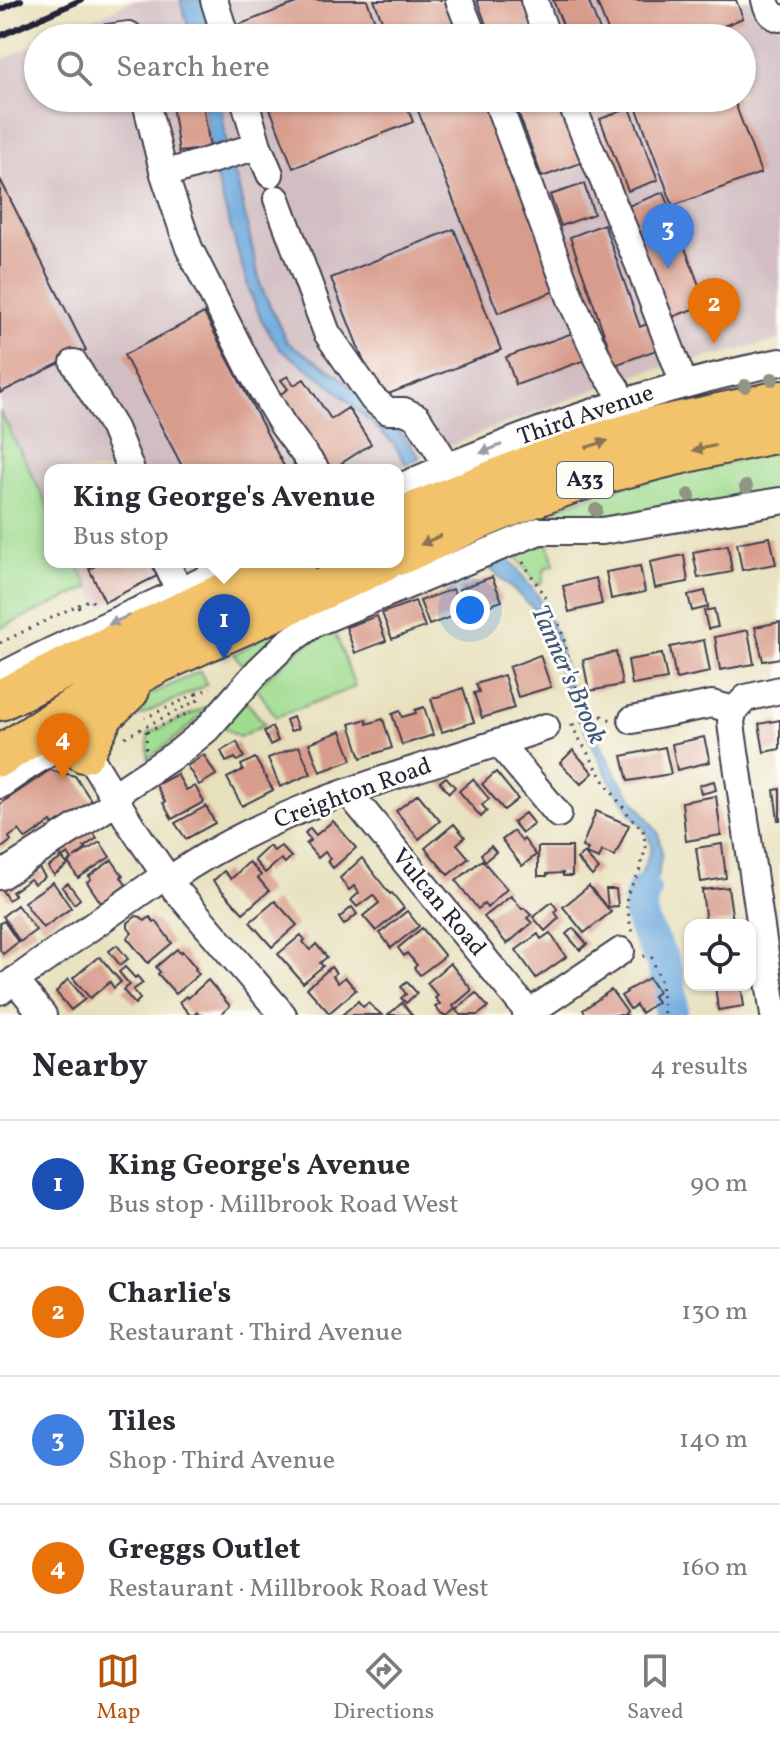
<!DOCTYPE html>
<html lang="en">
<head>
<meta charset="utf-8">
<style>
  :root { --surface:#fff; --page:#f7f7f7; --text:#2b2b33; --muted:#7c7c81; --line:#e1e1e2; --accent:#b45309 }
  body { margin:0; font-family:Vollkorn,serif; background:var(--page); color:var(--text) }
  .controls { position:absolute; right:24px; bottom:24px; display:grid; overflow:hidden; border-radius:16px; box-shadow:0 2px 6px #0004 }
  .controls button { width:72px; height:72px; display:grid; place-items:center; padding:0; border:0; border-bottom:2px solid var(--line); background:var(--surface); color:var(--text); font:40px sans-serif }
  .you { position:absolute; left:470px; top:610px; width:28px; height:28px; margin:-20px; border:6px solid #fff; border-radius:50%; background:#1a73e8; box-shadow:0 0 0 12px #1a73e833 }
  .badge { display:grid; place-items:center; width:52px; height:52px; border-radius:50%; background:var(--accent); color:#fff; font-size:26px; font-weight:700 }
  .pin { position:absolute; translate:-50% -66px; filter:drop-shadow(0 2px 4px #0008) }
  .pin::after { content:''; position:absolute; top:42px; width:28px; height:24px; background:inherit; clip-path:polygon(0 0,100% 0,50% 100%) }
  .popup { position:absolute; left:44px; top:464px; width:360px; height:104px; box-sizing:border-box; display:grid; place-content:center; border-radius:16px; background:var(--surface); filter:drop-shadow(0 2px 6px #0005); font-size:26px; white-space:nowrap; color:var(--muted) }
  .popup b { font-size:30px; color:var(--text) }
  .popup::after { content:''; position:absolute; left:50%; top:100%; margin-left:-16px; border:16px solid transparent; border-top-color:var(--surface) }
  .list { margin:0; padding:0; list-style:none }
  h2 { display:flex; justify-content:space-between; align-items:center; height:104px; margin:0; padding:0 32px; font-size:34px }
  h2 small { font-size:26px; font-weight:400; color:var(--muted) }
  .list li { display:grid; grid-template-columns:52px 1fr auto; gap:24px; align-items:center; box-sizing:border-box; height:128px; padding:0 32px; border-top:2px solid var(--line) }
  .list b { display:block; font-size:30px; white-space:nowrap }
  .list p { margin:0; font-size:26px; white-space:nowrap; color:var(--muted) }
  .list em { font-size:26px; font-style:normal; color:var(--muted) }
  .icon { flex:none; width:44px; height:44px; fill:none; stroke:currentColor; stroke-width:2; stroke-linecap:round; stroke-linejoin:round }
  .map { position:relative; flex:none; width:780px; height:1015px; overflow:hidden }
  .search { position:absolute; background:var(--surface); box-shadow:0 2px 6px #0004; left:24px; right:24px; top:24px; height:88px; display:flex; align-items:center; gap:20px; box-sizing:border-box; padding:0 28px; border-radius:44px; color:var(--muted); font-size:30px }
  .sheet { height:616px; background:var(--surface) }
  nav { display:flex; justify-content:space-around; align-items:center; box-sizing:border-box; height:112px; border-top:2px solid var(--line); background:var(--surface); font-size:22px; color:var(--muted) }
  nav a { display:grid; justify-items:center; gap:4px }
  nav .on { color:var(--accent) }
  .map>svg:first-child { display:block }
  .industrial { fill:#d2bec2 }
  .green { fill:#a0dc90; stroke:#617f66; stroke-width:2 }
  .water { fill:#6ba7dc; stroke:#46648c; stroke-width:2 }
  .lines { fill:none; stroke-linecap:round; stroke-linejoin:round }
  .river { stroke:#6ba7dc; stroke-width:34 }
  .building { fill:#d89c8c }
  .minor-casing { stroke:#403e4e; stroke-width:30 }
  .highway-casing { stroke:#403e4e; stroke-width:44 }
  .path { stroke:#403e4e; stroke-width:3; stroke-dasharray:2 6; stroke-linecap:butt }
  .minor { stroke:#fff; stroke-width:26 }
  .highway { stroke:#f2c36a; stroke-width:40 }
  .rail { stroke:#22223b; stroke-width:6 }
  .tree { fill:#909683 }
  .oneway { fill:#8a7252 }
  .oneway2 { fill:#9c9ca7 }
  .labels { text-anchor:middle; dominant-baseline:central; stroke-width:6; stroke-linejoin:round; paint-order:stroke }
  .shield { fill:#fdfcf7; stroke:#646373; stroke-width:2 }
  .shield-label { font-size:22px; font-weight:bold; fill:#22223b }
  .street-label { font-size:24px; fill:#22223b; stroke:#fdfcf7 }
  .water-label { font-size:26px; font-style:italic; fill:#3f577b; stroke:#fdfcf7 }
</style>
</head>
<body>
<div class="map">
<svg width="780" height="1015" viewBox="0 0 780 1015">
  <rect width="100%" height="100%" fill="#fdfcf7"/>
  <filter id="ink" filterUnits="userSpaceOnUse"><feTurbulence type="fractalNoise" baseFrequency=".0125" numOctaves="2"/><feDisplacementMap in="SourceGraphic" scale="16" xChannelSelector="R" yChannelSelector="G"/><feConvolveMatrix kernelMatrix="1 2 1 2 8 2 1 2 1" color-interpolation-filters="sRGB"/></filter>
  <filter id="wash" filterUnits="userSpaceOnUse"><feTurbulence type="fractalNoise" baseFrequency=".006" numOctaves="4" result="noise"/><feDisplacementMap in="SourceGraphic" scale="32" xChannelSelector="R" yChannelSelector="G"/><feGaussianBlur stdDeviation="1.8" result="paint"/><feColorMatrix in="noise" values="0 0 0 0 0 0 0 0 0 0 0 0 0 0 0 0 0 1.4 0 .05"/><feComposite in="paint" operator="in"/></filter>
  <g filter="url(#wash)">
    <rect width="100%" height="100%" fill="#e7e0bc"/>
    <!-- industrial -->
    <path class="industrial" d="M134,0H780V340L636,374L470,437L393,470H50V510L0,412V61L38,43V98H742V38H48Z
      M76,562H192L102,607L89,588Z"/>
    <!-- green -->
    <path class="green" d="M0,411L50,510V562H76L89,588L0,628Z
      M780,450V493L615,521L559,517L557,507L616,488Z
      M548,543L554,565L545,568L542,583L538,585L513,553Z
      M286,620L296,622L263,647L244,667L234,654L246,648Z
      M334,630L355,687L276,717L256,687L298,650Z
      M200,671L207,685L102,733L113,713Z
      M245,700L265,724L239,737L222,726Z
      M206,707L207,710L177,737L148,758V734Z"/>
    <!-- water -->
    <path class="water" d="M180,0H203L208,11L211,38H192Z
      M202,98H220L228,155L238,184L261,287L287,342L338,375L404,437L420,458L406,464L393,443L327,382L280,349L263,323L250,293L214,171Z
      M507,556L538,596L556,634L570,687L618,778L658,833L662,853L658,875L645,899L643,910L649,931L641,936L633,920L630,904L652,846L645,829L632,815L610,781L564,688L550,636L532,607L486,565Z"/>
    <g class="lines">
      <!-- river -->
      <path class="river" d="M644,891C631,919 654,939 663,963C669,980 672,997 671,1015"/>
    </g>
    <g id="blocks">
      <!-- building -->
      <path class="building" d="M304,0H367L381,38H243L238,25Z
        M374,0H449L464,38H389Z
        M477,0H520L534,38H491Z
        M553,0H588L603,38H568Z
        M596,0H736L743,18L709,32L711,38H611Z
        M171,98H202L210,148L179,152Z
        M266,98H404L413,122L293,168Z
        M413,98H487L560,289L498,313Z
        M513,98H557L581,163L542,177Z
        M633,98H733L761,173L673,206Z
        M630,108L658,180L628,191L600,119Z
        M0,179L86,350L0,393Z
        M584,184L594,214L561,226L550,195Z
        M664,192L706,304L670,318L628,206Z
        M604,224L640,327L649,323L659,349L615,365L570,237Z
        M454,229L501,350L378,398L331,278Z
        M204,313L286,470H184L124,355Z
        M578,331L588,359L516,385L506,357Z
        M288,376L294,385L304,379L331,419L348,408L371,444L331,470H328L279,395L288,389L281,380Z
        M770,537L776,564L742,570L737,543Z
        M728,545L732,572L698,578L693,552Z
        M684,555L688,582L655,588L650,562Z
        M103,562H150L157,576L105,602L89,569Z
        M640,566L645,592L611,599L606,572Z
        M492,577L502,601L468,613L459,589Z
        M596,578L602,604L569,612L563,586Z
        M453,589L462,613L429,625L420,601Z
        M705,591L708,607L692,611L688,595Z
        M415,601L425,627L392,639L382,613Z
        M714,609L718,627L708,629L704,611Z
        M377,616L386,641L355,653L346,627Z
        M780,622V658L763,661L755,627Z
        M748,630L754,664L720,670L715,637Z
        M704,640L710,672L676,679L670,647Z
        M616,652L622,685L589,691L583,660Z
        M662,654L667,679L632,685L628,660Z
        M540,655L551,687L518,697L509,667Z
        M504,675L514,708L482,718L474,693L479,692L476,684Z
        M463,688L474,722L442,732L431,699Z
        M424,707L433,735L402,745L392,714L400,711L402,717L416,713L415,710Z
        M293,717L298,729L290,731L286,720Z
        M366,719L367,724L383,719L392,748L361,758L350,724Z
        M780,720V749L764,752L759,724Z
        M272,727L278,741L270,745L264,731Z
        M341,731L352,760L320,772L309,743Z
        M704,737L710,762L677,770L672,744Z
        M237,742L244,757L237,761L235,758L226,762L221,751Z
        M299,746L311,774L280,787L268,758Z
        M665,747L671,774L628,781L622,756Z
        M573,750L593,773L581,784L560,763Z
        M204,755L216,775L199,785L187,766Z
        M255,758L273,790L242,806L227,778L243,770L241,765Z
        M50,770L75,776L95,806L57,831L51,822L26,839L19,830L9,837L11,841L0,849V804Z
        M496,772L518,799L504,810L482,784Z
        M177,774L186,790L195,786L204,802L172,819L163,803L165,802L156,785Z
        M446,777L455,787L449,793L440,782Z
        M473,779L489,799L482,805L487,811L481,817L459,791Z
        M714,781L716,790L701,794L699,785Z
        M780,789V820H778L774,790Z
        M418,794L440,821L419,839L396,811Z
        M716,796L721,835L686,841L682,802Z
        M206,806L215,823L186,839L175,823Z
        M596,811L629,825L615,856L602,851L599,859L586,854L588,849L582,847Z
        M525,813L534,824L522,833L513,822Z
        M333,821L356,848L333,868L327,861L330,859L325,852L318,858L306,844L311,840L305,833L310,828L316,835Z
        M87,823L97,838L84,847L86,849L74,858L100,842L110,857L78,878L68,862L72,860L68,854L62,858L53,845Z
        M454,824L465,837L457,844L469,858L448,875L425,848Z
        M514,831L522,841L524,839L536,855L522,866L502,840Z
        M722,844L726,878L701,882L696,848Z
        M269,846L274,851L281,846L291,857L285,863L281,859L265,873L254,860Z
        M491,846L496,852L485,861L481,854Z
        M538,847H572V876H563V873L547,874V876H538Z
        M584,853L599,869L592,876L577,859Z
        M62,858L68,865L54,875L48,867Z
        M362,858L390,894L392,893L404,908L376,931L363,916L379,903L373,895L357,907L351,900L359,893L354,886L349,890L340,878Z
        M112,860L123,876L121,877L126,885L101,903L87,882L91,879L89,876Z
        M482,860L507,889L487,908L484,904L478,909L456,881Z
        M34,861L45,877L34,884L30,879L12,892L15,896L8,900L0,887Z
        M249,862L261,875L258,878L269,891L243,913L213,881L224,871L231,879Z
        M53,882L71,908L43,928L24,902Z
        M68,883L80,899L74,904L62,887Z
        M589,886L611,912L584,933L563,907Z
        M728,887L733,921L706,924L702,890Z
        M606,889H616L618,906L608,907Z
        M511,896L522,909L524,908L531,915L527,918L532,923L507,944L484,917Z
        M275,901L297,925L272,947L250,922Z
        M552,902L557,909L555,912L559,918L545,931L533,917Z
        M17,905L36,930L20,942L3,916Z
        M352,907L357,914L344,925L339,918Z
        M407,911L419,926L391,948L380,933Z
        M136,916L141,917L145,921L150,917L154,922L156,921L172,943L148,963L127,938L132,933L128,928V923Z
        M4,921L18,942L3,954L0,950V923Z
        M422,928L445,956L420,975L414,968L417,965L407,953L404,956L398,948Z
        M573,928L587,944L580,950L566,934Z
        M550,933L566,957L536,978L516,950L538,934L541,939Z
        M301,935L305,940L303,942L310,950L316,944L327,957L320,963L323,966L303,983L278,954Z
        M117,945L128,959L120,965L109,951Z
        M177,949L180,953L182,951L196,968L195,969L199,974L176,994L158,974L160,972L156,967Z
        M100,957L121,982L114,988L110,982L90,998L73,978L97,958Z
        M450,963L472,990L453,1006L455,1009L448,1015H442L435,1007L440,1004L435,998L438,996L427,983Z
        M125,967L135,978L137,976L143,983L133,990L140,999L135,1004L123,990L130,985L119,972Z
        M331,967L336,973L333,976L338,983L345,977L356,990L329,1013L307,988Z
        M649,978L658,992L653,996L657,1002L641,1013L636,1005L630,1009L621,996L627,992L626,991Z
        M68,979L85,999L71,1010L56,992Z
        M208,980L230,1006L220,1015H199L197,1012L194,1015H190L179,1002L186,996L188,998Z
        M407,982L417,993L406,1003L401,998L406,994L401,987Z
        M715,985H741L744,1006L718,1010Z
        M611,990L627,1012L625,1013L627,1015H586L583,1010Z
        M476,993L488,1007L478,1015H460L456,1010Z
        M358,1001L363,1007L368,1003L382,1015H342Z
        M402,1003L412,1015H388Z"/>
    </g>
  </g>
  <g filter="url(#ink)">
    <use href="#blocks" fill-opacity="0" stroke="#403e4e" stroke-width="2"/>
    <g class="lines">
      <!-- minor casing -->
      <g class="minor-casing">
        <path id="minor" d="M214,0L226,38
          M459,0L474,38
          M534,0L547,38
          M765,0C767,8 771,16 780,18
          M107,38L129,35L130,38
          M145,98L164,174L189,248L251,371L282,424L316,470
          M244,98L258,146L270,174
          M496,98L572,302L603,369L616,388L621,401
          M569,98L638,263L684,384
          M164,174L258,146
          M277,199L327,333L373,399L388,411H404L417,417L441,455L445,467
          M74,363L114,428L131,470
          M398,488C521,434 648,388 780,362
          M166,562L180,593
          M0,677C78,635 161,603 240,562
          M734,710L731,721L732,731L774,1015
          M632,720L712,704L734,710L746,698L780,690
          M499,743L558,814
          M0,785C15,775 50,748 67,747C75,747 84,751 90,757L131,825L175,889L283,1015
          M348,792L529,1013
          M114,795L179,752L207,729L259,670L287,643L315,623L539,531H602L780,501
          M0,876L117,801
          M169,880C280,801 419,771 546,727
          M15,980L43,1015
          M0,991L165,875
          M526,1015L621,951"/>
      </g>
      <!-- highway casing -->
      <g class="highway-casing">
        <path id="highway" d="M398,519L547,459L643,430L780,401
          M398,555C456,529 513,503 573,483C641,461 710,446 780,432
          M0,700C98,652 196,604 296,562
          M84,752L104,714L129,690
          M0,756L72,710L158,663L382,562"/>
      </g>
      <!-- path -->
      <path class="path" d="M523,562C535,582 548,600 558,622C574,658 565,706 612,720
        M78,605L91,599L95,607
        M0,643L78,605L79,608
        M196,694L211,688
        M571,725L608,787L631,818L643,830L646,847L639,872L629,890L626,901L632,933
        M573,725L595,717L598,714
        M147,732L191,712
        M125,737L198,700L196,694L145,718
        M146,749L147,725
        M643,956L652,958L661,983L664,1015"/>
      <!-- minor -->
      <use href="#minor" class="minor"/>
      <!-- highway -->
      <use href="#highway" class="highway"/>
      <!-- rail -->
      <path class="rail" d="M0,10L21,0
        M0,36L81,0"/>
    </g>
    <!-- trees -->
    <g class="tree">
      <circle cx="772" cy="379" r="7"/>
      <circle cx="745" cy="386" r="7"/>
      <circle cx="746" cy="487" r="7"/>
      <circle cx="689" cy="495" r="7"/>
      <circle cx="596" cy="510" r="7"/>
    </g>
    <!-- one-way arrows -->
    <defs><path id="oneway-solid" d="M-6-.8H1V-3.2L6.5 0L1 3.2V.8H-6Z" transform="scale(2)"/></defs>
    <g class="oneway">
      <use href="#oneway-solid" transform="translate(597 444) rotate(-17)"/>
      <use href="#oneway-solid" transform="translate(704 448) rotate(168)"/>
      <use href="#oneway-solid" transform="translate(431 540) rotate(156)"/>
    </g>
    <g class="oneway2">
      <use href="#oneway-solid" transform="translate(491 449) rotate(158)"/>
      <use href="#oneway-solid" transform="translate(119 620) rotate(156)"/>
    </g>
  </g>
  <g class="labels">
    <!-- shield labels -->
    <rect class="shield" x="557" y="462" width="56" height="36" rx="6"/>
    <g class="shield-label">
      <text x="585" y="480">A33</text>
    </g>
    <!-- street labels -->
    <g class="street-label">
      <text transform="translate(586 416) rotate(-19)">Third Avenue</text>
      <text transform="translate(353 794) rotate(-20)">Creighton Road</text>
      <text transform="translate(438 903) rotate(50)">Vulcan Road</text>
    </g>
    <!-- water labels -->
    <g class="water-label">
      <text transform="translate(568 675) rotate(66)">Tanner's Brook</text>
    </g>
  </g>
</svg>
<div class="controls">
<button><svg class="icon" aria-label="locate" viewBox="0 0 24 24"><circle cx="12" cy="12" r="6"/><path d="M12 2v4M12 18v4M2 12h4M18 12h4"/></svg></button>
</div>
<div class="you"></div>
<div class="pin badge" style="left:224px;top:660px;background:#1a4fb4">1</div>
<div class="popup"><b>King George's Avenue</b>Bus stop</div>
<div class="pin badge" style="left:714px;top:344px;background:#e8710a">2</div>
<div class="pin badge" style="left:668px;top:269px;background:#3f7fe0">3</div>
<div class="pin badge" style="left:63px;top:779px;background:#e8710a">4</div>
<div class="search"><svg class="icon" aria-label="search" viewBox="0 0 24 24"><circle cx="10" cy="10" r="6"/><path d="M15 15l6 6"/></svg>Search here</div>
</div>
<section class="sheet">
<h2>Nearby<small>4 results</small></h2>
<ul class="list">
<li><span class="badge" style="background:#1a4fb4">1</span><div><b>King George's Avenue</b><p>Bus stop · Millbrook Road West</p></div><em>90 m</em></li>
<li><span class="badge" style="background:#e8710a">2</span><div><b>Charlie's</b><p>Restaurant · Third Avenue</p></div><em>130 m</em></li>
<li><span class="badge" style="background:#3f7fe0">3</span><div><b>Tiles</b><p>Shop · Third Avenue</p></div><em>140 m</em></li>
<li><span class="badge" style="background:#e8710a">4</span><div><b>Greggs Outlet</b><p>Restaurant · Millbrook Road West</p></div><em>160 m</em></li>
</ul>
</section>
<nav>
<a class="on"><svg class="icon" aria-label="map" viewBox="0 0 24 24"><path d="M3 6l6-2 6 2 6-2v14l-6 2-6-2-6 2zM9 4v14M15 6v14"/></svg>Map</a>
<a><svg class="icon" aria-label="directions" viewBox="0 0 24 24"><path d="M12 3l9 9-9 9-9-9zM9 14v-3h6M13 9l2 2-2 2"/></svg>Directions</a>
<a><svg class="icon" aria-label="saved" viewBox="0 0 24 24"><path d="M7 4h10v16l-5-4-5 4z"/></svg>Saved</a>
</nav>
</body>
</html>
